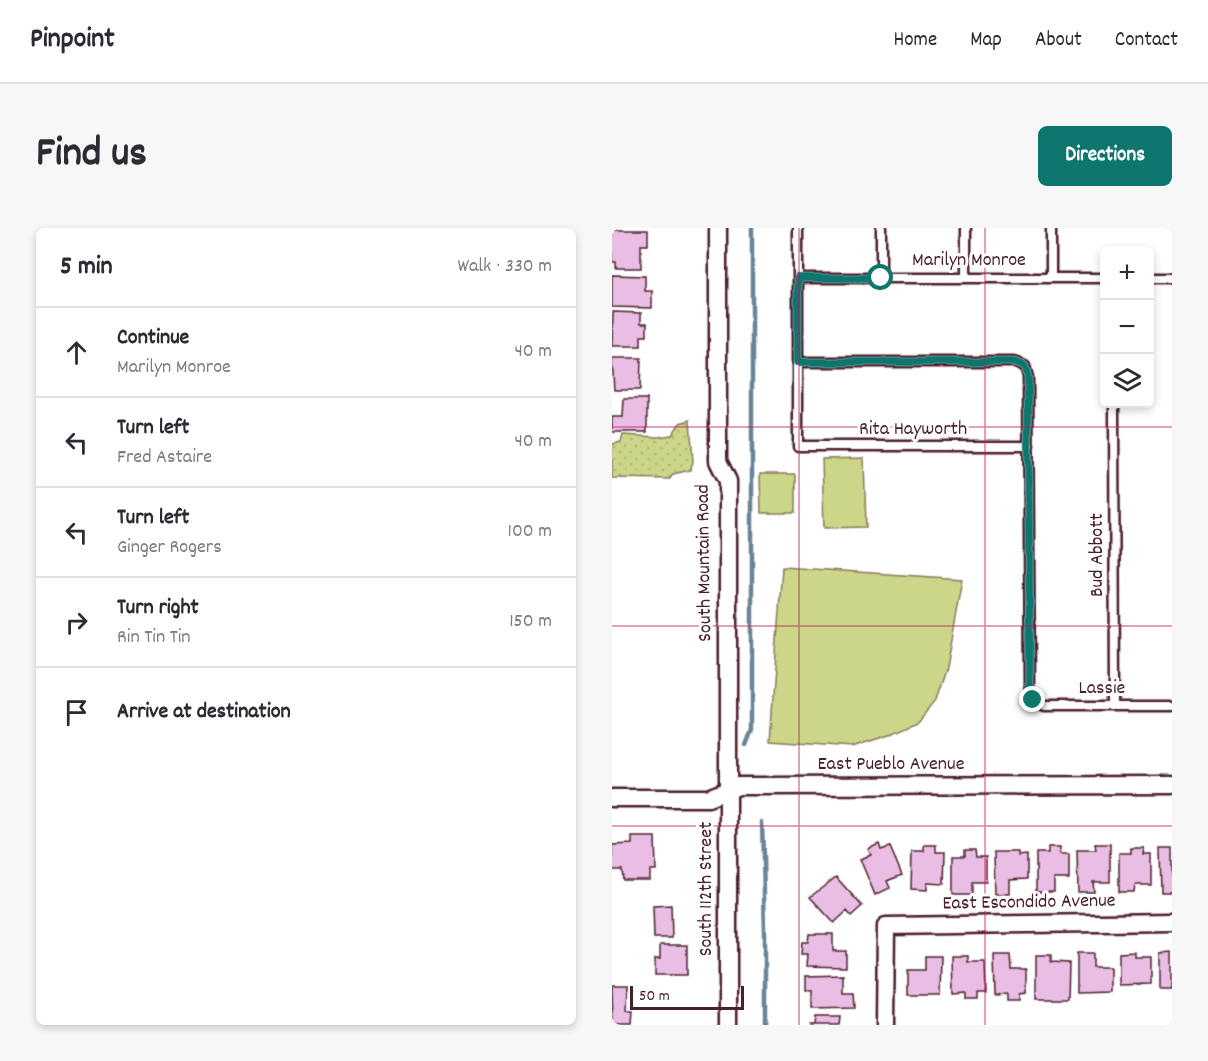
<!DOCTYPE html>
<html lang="en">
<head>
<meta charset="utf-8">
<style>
  :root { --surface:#fff; --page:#f7f7f7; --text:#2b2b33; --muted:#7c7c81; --line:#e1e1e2; --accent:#0f766e }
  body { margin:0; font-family:Dekko,sans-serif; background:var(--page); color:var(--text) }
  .controls { position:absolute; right:18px; top:18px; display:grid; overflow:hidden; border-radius:9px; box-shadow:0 3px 9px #0003 }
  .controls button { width:54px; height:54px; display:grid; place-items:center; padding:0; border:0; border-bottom:2px solid var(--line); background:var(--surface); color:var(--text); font:30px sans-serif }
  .scale { position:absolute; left:18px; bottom:15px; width:114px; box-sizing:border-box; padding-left:6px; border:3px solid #4a1f2b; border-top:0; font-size:16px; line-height:21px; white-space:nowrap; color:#4a1f2b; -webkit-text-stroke:4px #fff; paint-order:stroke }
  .stop { position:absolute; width:18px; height:18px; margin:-14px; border:4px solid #0f766e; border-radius:50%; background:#fff }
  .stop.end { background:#0f766e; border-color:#fff; box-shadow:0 2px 6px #0008 }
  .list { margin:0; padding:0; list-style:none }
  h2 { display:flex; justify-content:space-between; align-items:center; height:78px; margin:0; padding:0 24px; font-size:26px }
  h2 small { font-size:20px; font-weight:400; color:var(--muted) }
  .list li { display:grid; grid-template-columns:39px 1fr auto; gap:18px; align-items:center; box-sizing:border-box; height:90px; padding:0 24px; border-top:2px solid var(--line) }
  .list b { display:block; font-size:22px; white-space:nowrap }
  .list p { margin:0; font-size:20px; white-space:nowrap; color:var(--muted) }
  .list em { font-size:20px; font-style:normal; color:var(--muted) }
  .icon { flex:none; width:33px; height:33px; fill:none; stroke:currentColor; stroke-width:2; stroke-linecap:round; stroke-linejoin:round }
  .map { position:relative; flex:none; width:560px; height:797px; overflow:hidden; border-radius:9px }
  header { display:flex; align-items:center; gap:36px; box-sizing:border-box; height:84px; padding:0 30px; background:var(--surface); border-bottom:2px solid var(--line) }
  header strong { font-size:28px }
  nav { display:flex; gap:33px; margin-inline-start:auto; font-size:21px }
  .intro { display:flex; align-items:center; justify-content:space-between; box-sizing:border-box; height:144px; padding:0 36px }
  h1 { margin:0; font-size:42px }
  .button { padding:15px 27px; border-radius:9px; background:var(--accent); color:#fff; font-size:21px; font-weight:700 }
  main { display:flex; gap:36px; padding:0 36px }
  aside { flex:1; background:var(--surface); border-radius:9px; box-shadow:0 3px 9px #0003 }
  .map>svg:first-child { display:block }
  .park { fill:url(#park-dots); stroke:#8a7a5a; stroke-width:1.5 }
  .garden { fill:#cbd689; stroke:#8a7a5a; stroke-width:1.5 }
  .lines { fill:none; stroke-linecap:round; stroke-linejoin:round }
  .stream { stroke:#698497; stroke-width:4.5 }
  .building { fill:#eabee4; stroke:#4a1f2b; stroke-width:1.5 }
  .service-casing { stroke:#4a1f2b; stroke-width:13 }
  .minor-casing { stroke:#4a1f2b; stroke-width:21 }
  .service { stroke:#fff; stroke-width:8 }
  .minor { stroke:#fff; stroke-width:16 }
  .route { stroke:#0f766e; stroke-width:8 }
  .grid { fill:none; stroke:#c2185b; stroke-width:1.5; stroke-opacity:0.55 }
  .labels { text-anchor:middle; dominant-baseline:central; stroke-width:6; stroke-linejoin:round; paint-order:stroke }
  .street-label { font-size:20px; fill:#4a1f2b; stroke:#fff }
</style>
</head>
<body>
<header>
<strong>Pinpoint</strong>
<nav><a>Home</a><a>Map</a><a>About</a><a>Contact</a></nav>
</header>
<div class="intro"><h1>Find us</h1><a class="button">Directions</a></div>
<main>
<aside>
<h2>5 min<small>Walk · 330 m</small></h2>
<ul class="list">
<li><svg class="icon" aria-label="ahead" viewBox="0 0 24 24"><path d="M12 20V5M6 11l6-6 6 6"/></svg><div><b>Continue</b><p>Marilyn Monroe</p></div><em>40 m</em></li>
<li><svg class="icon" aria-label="left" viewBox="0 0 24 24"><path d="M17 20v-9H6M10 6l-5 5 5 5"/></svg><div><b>Turn left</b><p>Fred Astaire</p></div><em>40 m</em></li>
<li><svg class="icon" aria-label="left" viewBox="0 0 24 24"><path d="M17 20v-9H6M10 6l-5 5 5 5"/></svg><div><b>Turn left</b><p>Ginger Rogers</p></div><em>100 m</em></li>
<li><svg class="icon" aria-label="right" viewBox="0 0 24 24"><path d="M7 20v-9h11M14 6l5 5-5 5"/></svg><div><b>Turn right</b><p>Rin Tin Tin</p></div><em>150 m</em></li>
<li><svg class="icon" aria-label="arrive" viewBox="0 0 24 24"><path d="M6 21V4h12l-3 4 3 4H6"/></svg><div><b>Arrive at destination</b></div></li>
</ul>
</aside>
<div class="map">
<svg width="560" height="797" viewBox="0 0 560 797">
  <defs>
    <pattern id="park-dots" width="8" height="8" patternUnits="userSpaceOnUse" patternTransform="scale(1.5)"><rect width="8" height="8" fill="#cbd689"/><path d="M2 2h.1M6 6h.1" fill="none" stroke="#b0b776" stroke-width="1.8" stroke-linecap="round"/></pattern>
  </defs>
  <rect width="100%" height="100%" fill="#fff"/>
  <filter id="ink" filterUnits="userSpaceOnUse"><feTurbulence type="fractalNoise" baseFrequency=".0167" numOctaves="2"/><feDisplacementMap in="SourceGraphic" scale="12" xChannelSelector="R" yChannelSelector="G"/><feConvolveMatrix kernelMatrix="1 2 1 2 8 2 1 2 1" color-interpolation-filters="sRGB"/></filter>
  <g filter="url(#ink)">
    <!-- park -->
    <path class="park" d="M78,192L81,234L78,242L61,246L58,251L0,250V216L9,214L11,207L46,209L60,207L68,195Z"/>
    <!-- garden -->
    <path class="garden" d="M252,230L254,299L212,300L210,231Z
      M148,246H183V285H149Z
      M170,339L350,351L334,440L323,473L306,494L277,507L240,519L158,513Z"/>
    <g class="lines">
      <!-- stream -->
      <path class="stream" d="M134,517L140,502V0
        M150,594L153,703V797"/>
    </g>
    <!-- building -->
    <path class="building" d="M0,2H36V17H29V40H4V34H0Z
      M0,47L33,48V63H40V80L0,79Z
      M1,84L29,85V95H35V108H29V118H0Z
      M0,130H29L28,162H2Z
      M12,171H35V204H0V189H11Z
      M20,609H43L44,642H38V652H11L10,642H0V617L20,616Z
      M267,616L269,622L278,619L290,647L275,653L278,660L263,667L248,631L259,627L256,621Z
      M483,616H498V654H481L482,664H466L465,622H484Z
      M312,617H324V624H333L332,656L315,655V662L299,661L300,623H312Z
      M436,619H448V626H457V651H442V664H424V625H436Z
      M519,620H532L531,626H539V657H523L522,664H507V625H519Z
      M548,620H560V664H549Z
      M353,622H363L364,629H374V654H360V667H341V628H353Z
      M382,624H406V628L415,627V651L398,652V666H383Z
      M224,649L250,678L239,688L235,683L222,695L198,669Z
      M59,677L60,710H42L41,678Z
      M197,706H221V723H234V739L195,738L196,726H189L190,714H196Z
      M48,717H75V747H43V731H48Z
      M523,724V729H539V756L507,757V725Z
      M560,724V762H548V725Z
      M465,725H481V739H498V764L465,765Z
      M382,727H398L399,741H414V765L407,766V773H395V766L383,767Z
      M424,727H439V734L457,735L456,771H424Z
      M313,728H329L328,767H296V742H313Z
      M340,728H356V734H373L374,765H366V771H354V765L341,766Z
      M231,747V765H241L242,780L200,781V762H194V748Z
      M0,757H16L15,783H21L20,797H1Z
      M203,789H228L227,797H196H202Z"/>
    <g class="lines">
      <!-- service casing -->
      <g class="service-casing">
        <path id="service" d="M186,0V218H417
          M354,0V50
          M439,0V50
          M186,50H493
          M269,50V0
          M538,50H560
          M186,134H403L413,138L416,149L418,461L421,472L432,478H560
          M502,176L503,478"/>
      </g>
      <!-- minor casing -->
      <g class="minor-casing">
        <path id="minor" d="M106,0V233L116,253V797
          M0,570H96L126,558L560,557
          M273,797L274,698L560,694"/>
      </g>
      <!-- service -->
      <use href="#service" class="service"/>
      <!-- minor -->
      <use href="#minor" class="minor"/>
    </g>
  </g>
  <g class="lines" filter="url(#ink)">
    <!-- route -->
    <path class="route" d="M269,50H186V134H403L413,138L416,149L418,461L421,472"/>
  </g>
  <!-- grid -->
  <path class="grid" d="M187,0V797M373,0V797M0,199H560M0,398H560M0,598H560"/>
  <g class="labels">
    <!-- street labels -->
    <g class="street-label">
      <text x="357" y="33">Marilyn Monroe</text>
      <text x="301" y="202">Rita Hayworth</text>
      <text transform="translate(486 327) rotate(-90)">Bud Abbott</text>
      <text transform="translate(93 335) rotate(-91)">South Mountain Road</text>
      <text x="490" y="461">Lassie</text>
      <text x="279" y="537">East Pueblo Avenue</text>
      <text transform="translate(95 661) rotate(-90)">South 112th Street</text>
      <text transform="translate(417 675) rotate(-1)">East Escondido Avenue</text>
    </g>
  </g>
</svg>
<div class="controls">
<button>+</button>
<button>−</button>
<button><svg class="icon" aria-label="layers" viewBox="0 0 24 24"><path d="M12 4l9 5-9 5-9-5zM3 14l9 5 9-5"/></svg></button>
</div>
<div class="scale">50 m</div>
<div class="stop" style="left:269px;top:50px"></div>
<div class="stop end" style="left:421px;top:472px"></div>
</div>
</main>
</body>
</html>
